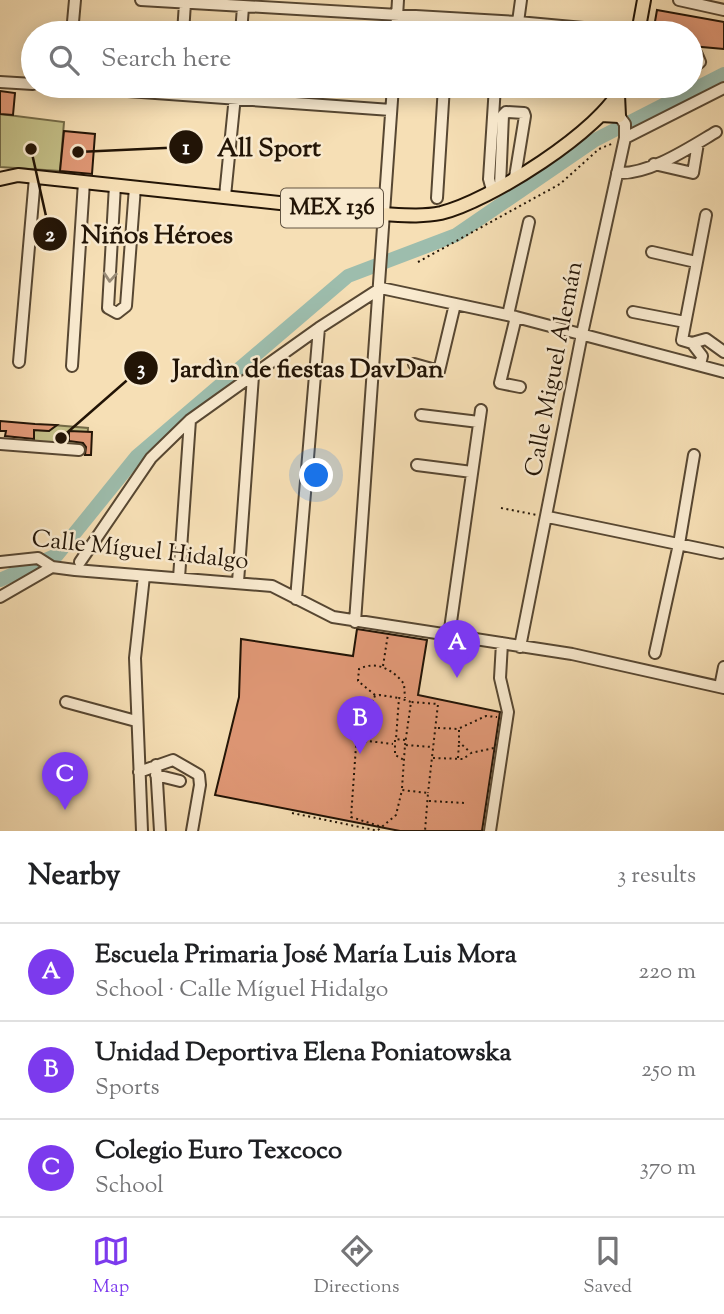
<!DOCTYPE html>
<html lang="en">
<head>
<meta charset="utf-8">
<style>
  :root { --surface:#fff; --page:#f6f6f6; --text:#202124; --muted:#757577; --line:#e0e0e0; --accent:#7c3aed }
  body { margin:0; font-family:"Sorts Mill Goudy",serif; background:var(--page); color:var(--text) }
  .you { position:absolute; left:317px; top:476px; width:24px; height:24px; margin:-18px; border:5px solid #fff; border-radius:50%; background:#1a73e8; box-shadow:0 0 0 10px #1a73e833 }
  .badge { display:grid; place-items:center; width:46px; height:46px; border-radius:50%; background:var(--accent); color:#fff; font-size:23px; font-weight:700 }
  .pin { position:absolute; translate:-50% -58px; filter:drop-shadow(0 2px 4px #0008) }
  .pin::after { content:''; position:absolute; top:37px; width:24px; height:21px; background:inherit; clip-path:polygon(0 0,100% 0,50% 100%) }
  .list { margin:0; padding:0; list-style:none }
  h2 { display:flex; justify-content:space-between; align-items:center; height:91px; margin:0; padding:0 28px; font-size:30px }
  h2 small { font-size:23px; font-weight:400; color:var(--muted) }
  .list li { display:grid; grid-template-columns:46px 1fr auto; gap:21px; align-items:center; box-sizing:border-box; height:98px; padding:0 28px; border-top:2px solid var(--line) }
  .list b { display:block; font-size:26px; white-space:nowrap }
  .list p { margin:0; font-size:23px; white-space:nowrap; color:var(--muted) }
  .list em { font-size:23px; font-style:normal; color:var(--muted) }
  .icon { flex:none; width:38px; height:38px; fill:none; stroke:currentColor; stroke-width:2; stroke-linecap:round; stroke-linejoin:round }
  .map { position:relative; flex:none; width:724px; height:831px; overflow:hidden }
  .search { position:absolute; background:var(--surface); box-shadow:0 4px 18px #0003; left:21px; right:21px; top:21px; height:77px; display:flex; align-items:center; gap:18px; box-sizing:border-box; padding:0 24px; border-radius:38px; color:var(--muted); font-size:26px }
  .sheet { height:385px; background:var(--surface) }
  nav { display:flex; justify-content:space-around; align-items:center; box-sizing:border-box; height:98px; border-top:2px solid var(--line); background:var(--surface); font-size:19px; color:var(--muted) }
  nav a { display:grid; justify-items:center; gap:4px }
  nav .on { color:var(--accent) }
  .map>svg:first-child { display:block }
  .green { fill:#c4c088; stroke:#736a47; stroke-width:2 }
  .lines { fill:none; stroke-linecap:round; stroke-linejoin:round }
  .river { stroke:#9dbdad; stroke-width:14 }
  .building { fill:#e09876; stroke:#221406; stroke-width:2 }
  .minor-casing { stroke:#574732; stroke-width:14 }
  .major-casing { stroke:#221406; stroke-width:16 }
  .path { stroke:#221406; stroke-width:2; stroke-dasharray:2 3.5; stroke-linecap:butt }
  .minor { stroke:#f9eacf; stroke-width:10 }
  .major { stroke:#f6dfb5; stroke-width:12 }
  .oneway { stroke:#988a75 }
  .labels { text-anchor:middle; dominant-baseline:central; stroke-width:5; stroke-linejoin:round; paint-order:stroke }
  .shield { fill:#f9eacf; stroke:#625442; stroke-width:2 }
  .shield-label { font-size:23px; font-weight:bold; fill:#221406 }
  .street-label { font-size:24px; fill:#221406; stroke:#f9eacf }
  .leader { fill:none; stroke:#221406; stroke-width:2.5 }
  .callout-dot { fill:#221406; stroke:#f9eacf; stroke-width:2.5 }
  .mark-label { font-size:21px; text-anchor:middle; font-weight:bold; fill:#fff }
  .callout-label { font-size:26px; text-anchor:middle; font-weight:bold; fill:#221406; stroke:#f9eacf; stroke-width:5; stroke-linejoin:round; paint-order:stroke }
</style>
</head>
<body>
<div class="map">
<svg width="724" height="831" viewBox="0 0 724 831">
  <rect width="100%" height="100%" fill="#f6dfb5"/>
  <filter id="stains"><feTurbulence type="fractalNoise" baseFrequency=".00286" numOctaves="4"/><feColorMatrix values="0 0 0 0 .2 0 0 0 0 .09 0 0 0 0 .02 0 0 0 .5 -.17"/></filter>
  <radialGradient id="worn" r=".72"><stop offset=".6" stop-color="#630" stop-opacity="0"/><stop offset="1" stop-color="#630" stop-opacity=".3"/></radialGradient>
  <!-- green -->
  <path class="green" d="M0,114L64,122L60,171L0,167Z
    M53,425L88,428L87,448L33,444L34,430L49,431Z"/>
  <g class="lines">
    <!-- river -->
    <path class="river" d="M0,580L57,555L137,456L348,276L456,235L595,140L724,74"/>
  </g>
  <!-- building -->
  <path class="building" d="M657,10L724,22V49L691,46V33H653Z
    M0,91L15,93L13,115L0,114Z
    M64,131L95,134L92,174L60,171Z
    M0,421L35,424L57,425L49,431L34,430V439L5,436L6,431H0Z
    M69,431L92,432L91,455H85L86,447L83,443L69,441Z
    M357,629L427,640L418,695L500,712L482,831H400L215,795L239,697L241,639L353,656Z"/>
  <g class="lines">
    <!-- minor casing -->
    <g class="minor-casing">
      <path id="minor" d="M141,0L518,22L638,33
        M679,0L724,10
        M518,22L521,0
        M72,33L75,0
        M183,33L185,3
        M241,33L243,7
        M396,33L398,0
        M448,33L449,19
        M691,54L697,55L700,62L691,69
        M0,82L33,84
        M58,86L391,110
        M625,138L724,88
        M654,164L693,173L698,143
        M617,173C649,175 689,148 716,132
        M115,185L108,308L117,313L126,306L135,187
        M500,186L503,115L506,112L524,113L525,116L515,177
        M492,190L489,179L495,86
        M225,196L236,86
        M437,198L444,86
        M706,215L682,340L692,343L706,339L724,352
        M652,252L696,262
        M633,312L685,322
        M508,315L529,222
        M516,317L500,383L520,387
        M692,343L702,356L700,365
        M19,362L35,177
        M414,364L439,371L455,304
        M72,366L84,182
        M421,415L479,422
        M0,444L79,450
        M417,465L472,472
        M548,517L721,553
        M0,562L38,558L52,567L75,570L272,586L333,617L572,654L724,688
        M80,562L151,458L190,420L319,328L381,288L516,317L724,372
        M179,578L190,420
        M238,582L253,376
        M0,597L52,567
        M296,599L319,328
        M355,622C369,443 380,264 393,86
        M449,636L481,410
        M520,647L582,334L625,138V124L615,110
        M655,653L679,544L694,455
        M720,687L724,667
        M66,702L136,721
        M156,765L160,831
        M139,772L173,760L199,775L200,785L192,831
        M156,775L180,781
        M142,831L135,658L144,576
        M490,831L508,712L500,678L502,643"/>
    </g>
    <!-- major casing -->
    <g class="major-casing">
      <path id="major" d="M638,33L644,0
        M601,115L619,116L618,95
        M0,179L18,175L382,214C402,215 422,217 441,213C488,202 603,130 622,86"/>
    </g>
    <!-- path -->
    <path class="path" d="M418,262L560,184L599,149L614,143
      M501,508L537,515
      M383,666L388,634
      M375,695L358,681L359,669C376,660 394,670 404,684L405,698
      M438,728L459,729V742L471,753L494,748
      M460,728L486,716L497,717
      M368,740L373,697L380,695L399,698
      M395,740V755L404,760
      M405,740L396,739L399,698L411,702
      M405,745L411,702L438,704L428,793
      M433,758L463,759L470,754
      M458,758L459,743
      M402,788L405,745L433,747
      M429,801L465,803
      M292,813L379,831
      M379,826L351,817L356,746L368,741L393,744
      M378,830L396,815L402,790L428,793L425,831"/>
    <!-- minor -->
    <use href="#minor" class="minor"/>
    <!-- major -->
    <use href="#major" class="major"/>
  </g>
  <!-- one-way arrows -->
  <defs><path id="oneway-chevron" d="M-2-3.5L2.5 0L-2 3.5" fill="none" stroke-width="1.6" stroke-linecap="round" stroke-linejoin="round" transform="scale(1.75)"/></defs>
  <use class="oneway" href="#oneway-chevron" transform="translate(110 277) rotate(94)"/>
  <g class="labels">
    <!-- shield labels -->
    <rect class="shield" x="281" y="188.5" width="102" height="39" rx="5"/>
    <g class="shield-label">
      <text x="332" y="208">MEX 136</text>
    </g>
    <!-- street labels -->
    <g class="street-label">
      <text transform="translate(555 369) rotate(-79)">Calle Miguel Alemán</text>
      <text transform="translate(140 551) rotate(6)">Calle Míguel Hidalgo</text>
    </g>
  </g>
  <!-- callouts -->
  <path class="leader" d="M78 152L186 147M31 149L50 234M61 438L141 368"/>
  <g class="callout-dot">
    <circle cx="78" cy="152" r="7"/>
    <circle cx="31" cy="149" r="7"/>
    <circle cx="61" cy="438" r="7"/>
    <circle cx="186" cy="147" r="18"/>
    <circle cx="50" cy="234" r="18"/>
    <circle cx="141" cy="368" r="18"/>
  </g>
  <g class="mark-label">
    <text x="186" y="154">1</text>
    <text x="50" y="241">2</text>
    <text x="141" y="375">3</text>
  </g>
  <g class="callout-label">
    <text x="269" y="156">All Sport</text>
    <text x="157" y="243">Niños Héroes</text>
    <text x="308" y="377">Jardìn de fiestas DavDan</text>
  </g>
  <rect width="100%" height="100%" filter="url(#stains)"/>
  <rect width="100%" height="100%" fill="url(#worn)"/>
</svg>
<div class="you"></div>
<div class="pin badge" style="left:457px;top:678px">A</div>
<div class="pin badge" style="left:360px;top:754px">B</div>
<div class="pin badge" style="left:65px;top:810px">C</div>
<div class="search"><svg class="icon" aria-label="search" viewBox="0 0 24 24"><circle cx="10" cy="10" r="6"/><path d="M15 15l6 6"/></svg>Search here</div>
</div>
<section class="sheet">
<h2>Nearby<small>3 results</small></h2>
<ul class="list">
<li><span class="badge">A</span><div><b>Escuela Primaria José María Luis Mora</b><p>School · Calle Míguel Hidalgo</p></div><em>220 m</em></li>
<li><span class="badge">B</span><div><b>Unidad Deportiva Elena Poniatowska</b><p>Sports</p></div><em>250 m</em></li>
<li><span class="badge">C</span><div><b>Colegio Euro Texcoco</b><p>School</p></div><em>370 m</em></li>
</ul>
</section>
<nav>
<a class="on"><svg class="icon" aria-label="map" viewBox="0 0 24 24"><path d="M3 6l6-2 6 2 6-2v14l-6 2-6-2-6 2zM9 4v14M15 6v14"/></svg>Map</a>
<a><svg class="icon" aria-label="directions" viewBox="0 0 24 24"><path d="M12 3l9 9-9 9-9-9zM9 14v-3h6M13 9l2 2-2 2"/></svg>Directions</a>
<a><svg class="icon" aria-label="saved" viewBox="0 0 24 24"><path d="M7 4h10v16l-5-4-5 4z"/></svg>Saved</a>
</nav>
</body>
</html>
